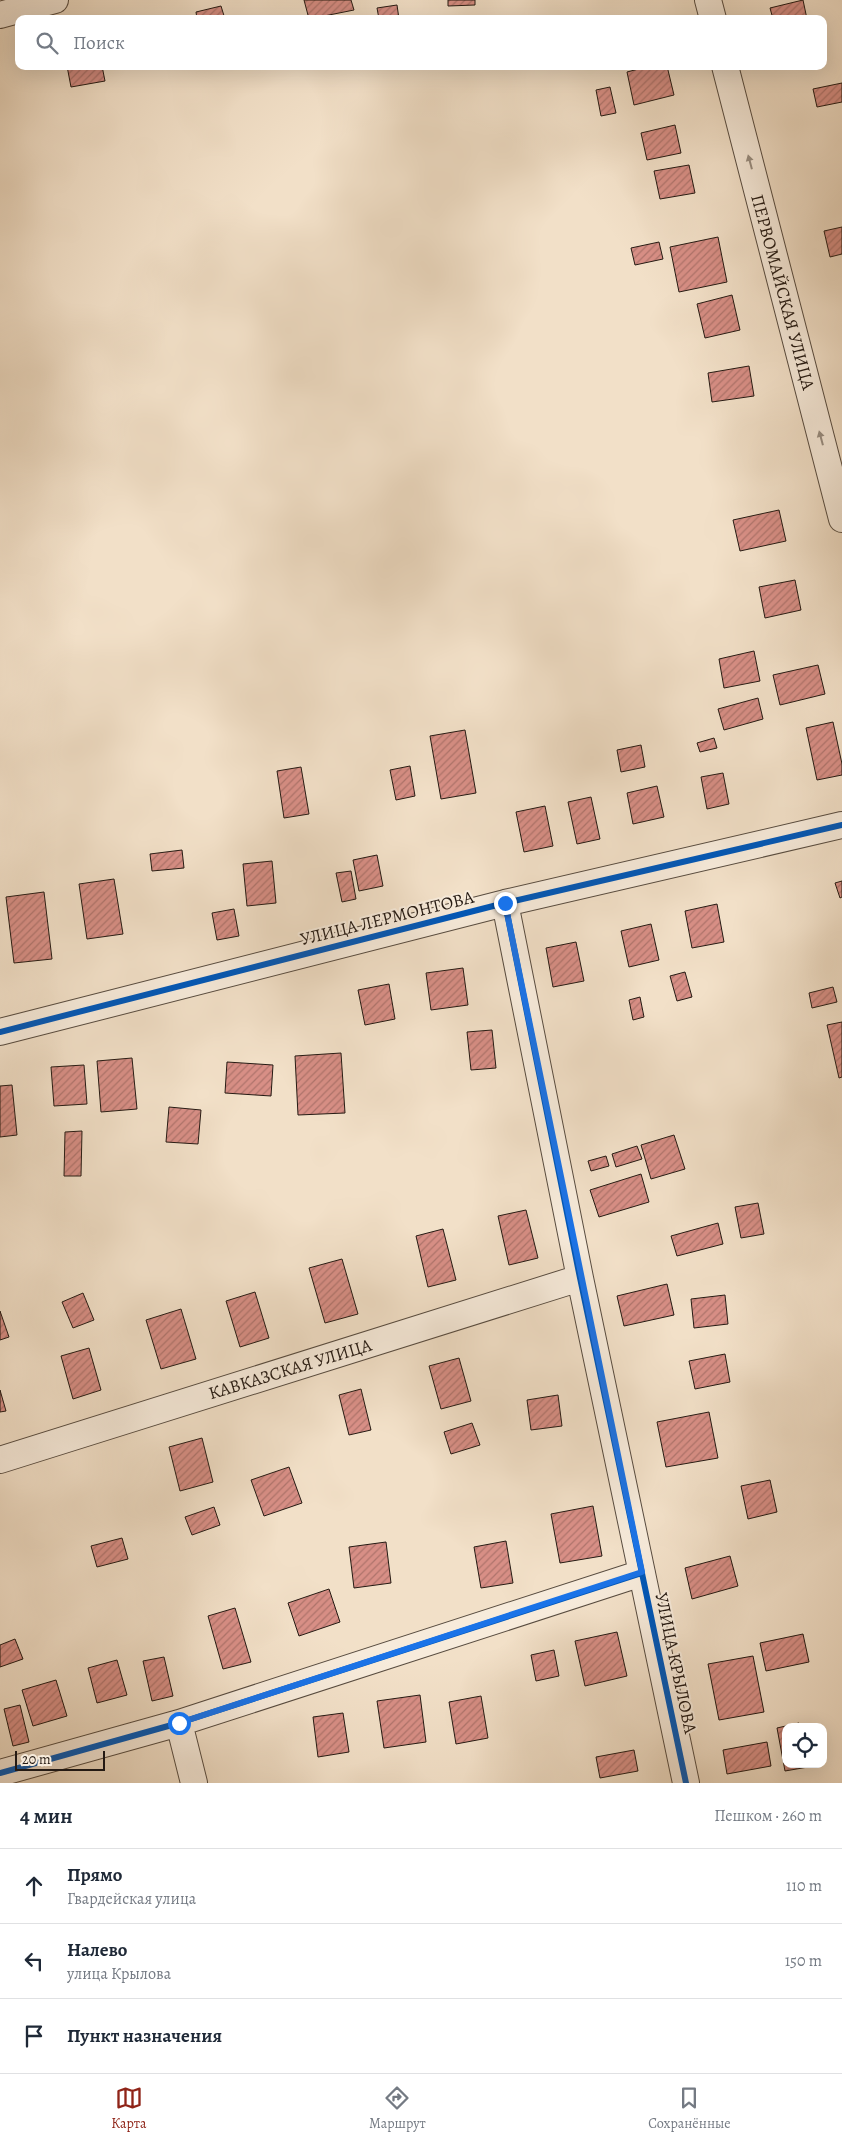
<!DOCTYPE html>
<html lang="ru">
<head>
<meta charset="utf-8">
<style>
  :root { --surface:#fff; --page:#f2f2f3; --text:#1f2937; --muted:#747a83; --line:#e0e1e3; --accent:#8f2418 }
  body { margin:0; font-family:Alegreya,serif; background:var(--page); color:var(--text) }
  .controls { position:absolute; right:15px; bottom:15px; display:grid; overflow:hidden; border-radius:10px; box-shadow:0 5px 20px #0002 }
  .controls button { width:45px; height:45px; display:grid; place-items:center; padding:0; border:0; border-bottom:1px solid var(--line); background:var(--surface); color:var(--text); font:25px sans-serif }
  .scale { position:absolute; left:15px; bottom:12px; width:90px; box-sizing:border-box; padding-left:5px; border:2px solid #251a13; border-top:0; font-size:14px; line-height:18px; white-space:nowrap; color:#251a13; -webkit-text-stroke:4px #f7ebdb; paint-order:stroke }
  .stop { position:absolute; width:15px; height:15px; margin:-11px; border:4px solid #1a73e8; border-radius:50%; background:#fff }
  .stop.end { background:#1a73e8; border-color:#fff; box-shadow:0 1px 5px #0008 }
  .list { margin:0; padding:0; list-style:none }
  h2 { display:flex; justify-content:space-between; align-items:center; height:65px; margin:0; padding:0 20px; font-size:21px }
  h2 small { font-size:16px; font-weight:400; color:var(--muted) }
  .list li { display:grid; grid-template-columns:32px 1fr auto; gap:15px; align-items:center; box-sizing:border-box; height:75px; padding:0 20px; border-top:1px solid var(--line) }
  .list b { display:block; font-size:19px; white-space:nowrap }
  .list p { margin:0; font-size:16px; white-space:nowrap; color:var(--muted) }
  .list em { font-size:16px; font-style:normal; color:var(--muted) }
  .icon { flex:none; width:28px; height:28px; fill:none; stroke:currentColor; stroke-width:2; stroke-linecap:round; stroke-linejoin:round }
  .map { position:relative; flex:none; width:842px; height:1783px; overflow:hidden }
  .search { position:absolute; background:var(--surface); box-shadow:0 5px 20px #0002; left:15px; right:15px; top:15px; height:55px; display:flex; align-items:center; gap:12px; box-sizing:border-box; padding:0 18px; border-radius:10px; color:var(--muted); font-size:19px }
  .sheet { height:290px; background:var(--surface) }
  nav { display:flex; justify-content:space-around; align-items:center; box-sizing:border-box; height:70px; border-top:1px solid var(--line); background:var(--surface); font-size:14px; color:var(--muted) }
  nav a { display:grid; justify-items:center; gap:2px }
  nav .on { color:var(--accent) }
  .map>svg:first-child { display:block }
  .building { fill:url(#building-hatch); stroke:#251a13 }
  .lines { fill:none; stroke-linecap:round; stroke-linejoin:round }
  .street-casing { stroke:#584c40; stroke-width:28 }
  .street { stroke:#f7ebdb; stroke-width:26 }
  .cycleway-casing { stroke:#f7ebdb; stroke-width:9 }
  .cycleway { stroke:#0057b8; stroke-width:6 }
  .oneway { fill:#988d81 }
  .route { stroke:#1a73e8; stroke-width:6 }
  .labels { text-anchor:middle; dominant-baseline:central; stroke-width:4; stroke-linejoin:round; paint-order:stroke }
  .street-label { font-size:18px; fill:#251a13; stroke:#f7ebdb }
</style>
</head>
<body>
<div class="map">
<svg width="842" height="1783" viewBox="0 0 842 1783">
  <defs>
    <pattern id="building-hatch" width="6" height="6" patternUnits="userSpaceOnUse" patternTransform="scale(1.25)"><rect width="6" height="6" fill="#d88f86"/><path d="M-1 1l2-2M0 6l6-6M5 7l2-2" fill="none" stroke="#af746c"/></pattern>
  </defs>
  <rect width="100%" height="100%" fill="#f2e0c8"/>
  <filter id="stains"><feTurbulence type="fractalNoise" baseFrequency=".004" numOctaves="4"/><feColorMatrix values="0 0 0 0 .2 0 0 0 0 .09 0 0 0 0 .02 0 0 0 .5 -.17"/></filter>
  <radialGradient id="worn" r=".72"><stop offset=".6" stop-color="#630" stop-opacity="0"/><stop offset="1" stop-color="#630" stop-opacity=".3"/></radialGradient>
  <!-- building -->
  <path class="building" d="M304,0H351L354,10L309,19Z
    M448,0H475V5L448,6Z
    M803,0L807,19H773L770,8Z
    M397,5L399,19H379L377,8Z
    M221,6L225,19H197L196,12Z
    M67,66H102L105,81L71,87Z
    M650,66H667L674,95L634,105L627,72Z
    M842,83V102L817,107L813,89Z
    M610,87L616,113L601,116L596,90Z
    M675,125L681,153L647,160L641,133Z
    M689,165L695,193L660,199L654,171Z
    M842,227V254L830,257L824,231Z
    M718,237L727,282L679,292L670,247Z
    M659,242L663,259L635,265L631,248Z
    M732,295L740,330L705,338L697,304Z
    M749,366L754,396L712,402L708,373Z
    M779,510L786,541L740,551L733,520Z
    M795,580L801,610L765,618L759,587Z
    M754,651L760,681L724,688L719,659Z
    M818,665L825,694L780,705L773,675Z
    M758,698L763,719L724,730L718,709Z
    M833,722L842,764V775L817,780L806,728Z
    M465,730L476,793L441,799L430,736Z
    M714,738L717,748L700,752L697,743Z
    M641,745L645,767L621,772L617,750Z
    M410,766L415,796L396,800L390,770Z
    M301,767L309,814L284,818L277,771Z
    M723,773L729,804L707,809L701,777Z
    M657,786L664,817L633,824L627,793Z
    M591,797L600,839L577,844L568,802Z
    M545,806L553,846L524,852L516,812Z
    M182,850L184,868L152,871L150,854Z
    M377,855L383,886L359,891L353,860Z
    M272,861L276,903L247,906L243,864Z
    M351,871L356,899L342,902L336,873Z
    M114,879L123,934L87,939L79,884Z
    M842,881V897L840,898L835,883Z
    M44,892L52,959L14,963L6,897Z
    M717,904L724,942L692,948L685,911Z
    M234,909L239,936L217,940L212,913Z
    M651,924L659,960L629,967L621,931Z
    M576,942L584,981L553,987L546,948Z
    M463,968L468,1005L431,1010L426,973Z
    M685,972L692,997L677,1001L670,976Z
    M389,984L395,1019L365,1025L358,990Z
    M833,987L837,1002L812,1008L809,993Z
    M640,997L644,1017L633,1020L629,1000Z
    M842,1022V1077L839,1078L827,1025Z
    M492,1030L496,1068L471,1070L467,1032Z
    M341,1053L345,1113L298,1115L295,1056Z
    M132,1058L137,1109L101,1112L97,1061Z
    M227,1062L273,1065L271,1096L225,1093Z
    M84,1065L87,1104L54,1106L51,1067Z
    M12,1085L17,1135L0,1137V1086Z
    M169,1107L201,1110L198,1144L166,1142Z
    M82,1131L81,1176H64L65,1132Z
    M674,1135L685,1169L651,1179L641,1145Z
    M637,1146L642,1159L616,1167L612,1154Z
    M606,1156L609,1166L591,1171L588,1161Z
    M641,1174L649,1202L599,1217L590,1190Z
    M758,1203L764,1234L741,1238L735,1207Z
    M526,1210L538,1258L509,1265L498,1216Z
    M718,1223L723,1244L677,1256L671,1236Z
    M443,1229L456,1280L428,1287L416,1236Z
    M342,1259L358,1314L325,1323L309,1268Z
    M667,1284L674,1315L624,1326L617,1296Z
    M255,1292L269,1338L240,1347L226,1301Z
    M83,1293L94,1320L73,1328L62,1302Z
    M725,1295L728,1324L694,1328L691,1299Z
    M181,1309L196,1359L161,1369L146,1320Z
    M0,1311L9,1337L0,1340Z
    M89,1348L101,1390L73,1399L61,1356Z
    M725,1354L730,1382L695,1389L689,1361Z
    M459,1358L471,1401L441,1409L429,1366Z
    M361,1389L371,1430L349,1435L339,1395Z
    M0,1390L6,1411L0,1412Z
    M558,1395L562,1426L531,1430L527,1400Z
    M709,1412L718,1458L666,1467L657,1422Z
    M472,1423L480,1445L451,1454L444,1432Z
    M202,1438L213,1482L180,1491L169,1447Z
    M289,1467L302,1503L264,1516L251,1480Z
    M770,1480L777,1512L748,1519L741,1486Z
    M593,1506L602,1556L560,1563L551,1514Z
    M214,1507L220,1525L192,1535L185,1517Z
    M122,1538L128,1559L97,1567L91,1546Z
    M506,1541L513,1583L481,1588L474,1547Z
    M386,1542L391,1583L354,1588L349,1547Z
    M730,1556L738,1586L692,1599L685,1568Z
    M329,1589L340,1622L299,1636L288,1603Z
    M235,1608L251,1662L223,1669L208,1616Z
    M617,1632L627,1676L585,1686L575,1641Z
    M803,1634L809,1662L766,1671L760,1643Z
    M15,1639L23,1659L0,1667V1645Z
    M554,1650L559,1676L536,1681L531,1655Z
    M753,1656L764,1712L719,1720L708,1664Z
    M164,1657L173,1696L152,1701L143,1661Z
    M117,1660L127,1695L97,1703L88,1668Z
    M56,1680L67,1716L33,1726L22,1690Z
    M420,1695L426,1742L384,1748L377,1701Z
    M481,1696L488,1738L456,1744L449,1702Z
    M20,1705L29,1742L13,1746L4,1709Z
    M343,1713L349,1752L318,1757L313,1717Z
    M799,1723L800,1727H786V1764H807L808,1767L785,1771L777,1728Z
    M767,1742L771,1766L727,1774L723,1750Z
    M634,1750L638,1771L600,1778L596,1757Z"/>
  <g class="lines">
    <!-- street casing -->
    <g class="street-casing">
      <path id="street" d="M708,0L713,19
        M0,15L55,0
        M725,66L842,519
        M505,903L580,1278L686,1783
        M0,1032L505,903L842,825
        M0,1460L580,1278
        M179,1723L194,1783
        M0,1773L179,1723L642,1573"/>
    </g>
    <!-- street -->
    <use href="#street" class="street"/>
    <!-- cycleway casing -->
    <g class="cycleway-casing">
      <path id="cycleway" d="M505,903L580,1278L686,1783
        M0,1032L505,903L842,825
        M0,1773L179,1723L642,1573"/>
    </g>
    <!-- cycleway -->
    <use href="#cycleway" class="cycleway"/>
  </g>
  <!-- one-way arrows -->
  <defs><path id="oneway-solid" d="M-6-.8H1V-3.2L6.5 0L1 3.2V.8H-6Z" transform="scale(1.25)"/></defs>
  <g class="oneway">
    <use href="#oneway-solid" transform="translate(750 162) rotate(-105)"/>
    <use href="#oneway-solid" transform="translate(821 438) rotate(-105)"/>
  </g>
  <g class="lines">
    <!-- route -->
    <path class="route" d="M179,1723L642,1572L505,903"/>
  </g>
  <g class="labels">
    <!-- street labels -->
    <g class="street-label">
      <text transform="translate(783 292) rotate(75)">ПЕРВОМАЙСКАЯ УЛИЦА</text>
      <text transform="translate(387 918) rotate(-14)">УЛИЦА ЛЕРМОНТОВА</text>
      <text transform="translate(290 1369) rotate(-17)">КАВКАЗСКАЯ УЛИЦА</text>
      <text transform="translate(676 1663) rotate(78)">УЛИЦА КРЫЛОВА</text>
    </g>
  </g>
  <rect width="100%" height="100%" filter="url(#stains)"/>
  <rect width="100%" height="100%" fill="url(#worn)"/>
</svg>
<div class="controls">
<button><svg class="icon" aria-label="locate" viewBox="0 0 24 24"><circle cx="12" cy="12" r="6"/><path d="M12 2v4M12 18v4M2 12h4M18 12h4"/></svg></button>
</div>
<div class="scale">20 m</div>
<div class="stop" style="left:179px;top:1723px"></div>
<div class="stop end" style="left:505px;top:903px"></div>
<div class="search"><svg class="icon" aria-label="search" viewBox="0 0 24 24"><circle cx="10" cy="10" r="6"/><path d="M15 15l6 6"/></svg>Поиск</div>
</div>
<section class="sheet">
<h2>4 мин<small>Пешком · 260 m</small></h2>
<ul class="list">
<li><svg class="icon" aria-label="ahead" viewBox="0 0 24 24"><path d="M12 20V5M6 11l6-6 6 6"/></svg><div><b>Прямо</b><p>Гвардейская улица</p></div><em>110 m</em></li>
<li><svg class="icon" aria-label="left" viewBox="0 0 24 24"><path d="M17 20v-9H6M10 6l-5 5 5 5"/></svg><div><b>Налево</b><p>улица Крылова</p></div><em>150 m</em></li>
<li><svg class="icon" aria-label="arrive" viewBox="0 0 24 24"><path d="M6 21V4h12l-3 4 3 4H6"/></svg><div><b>Пункт назначения</b></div></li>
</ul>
</section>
<nav>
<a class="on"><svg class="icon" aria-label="map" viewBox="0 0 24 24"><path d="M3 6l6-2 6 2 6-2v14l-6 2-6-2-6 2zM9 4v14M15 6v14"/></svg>Карта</a>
<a><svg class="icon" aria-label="directions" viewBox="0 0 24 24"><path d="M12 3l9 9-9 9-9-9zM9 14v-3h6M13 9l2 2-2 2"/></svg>Маршрут</a>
<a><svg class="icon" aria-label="saved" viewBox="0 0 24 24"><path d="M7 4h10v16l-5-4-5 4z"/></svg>Сохранённые</a>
</nav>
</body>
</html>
